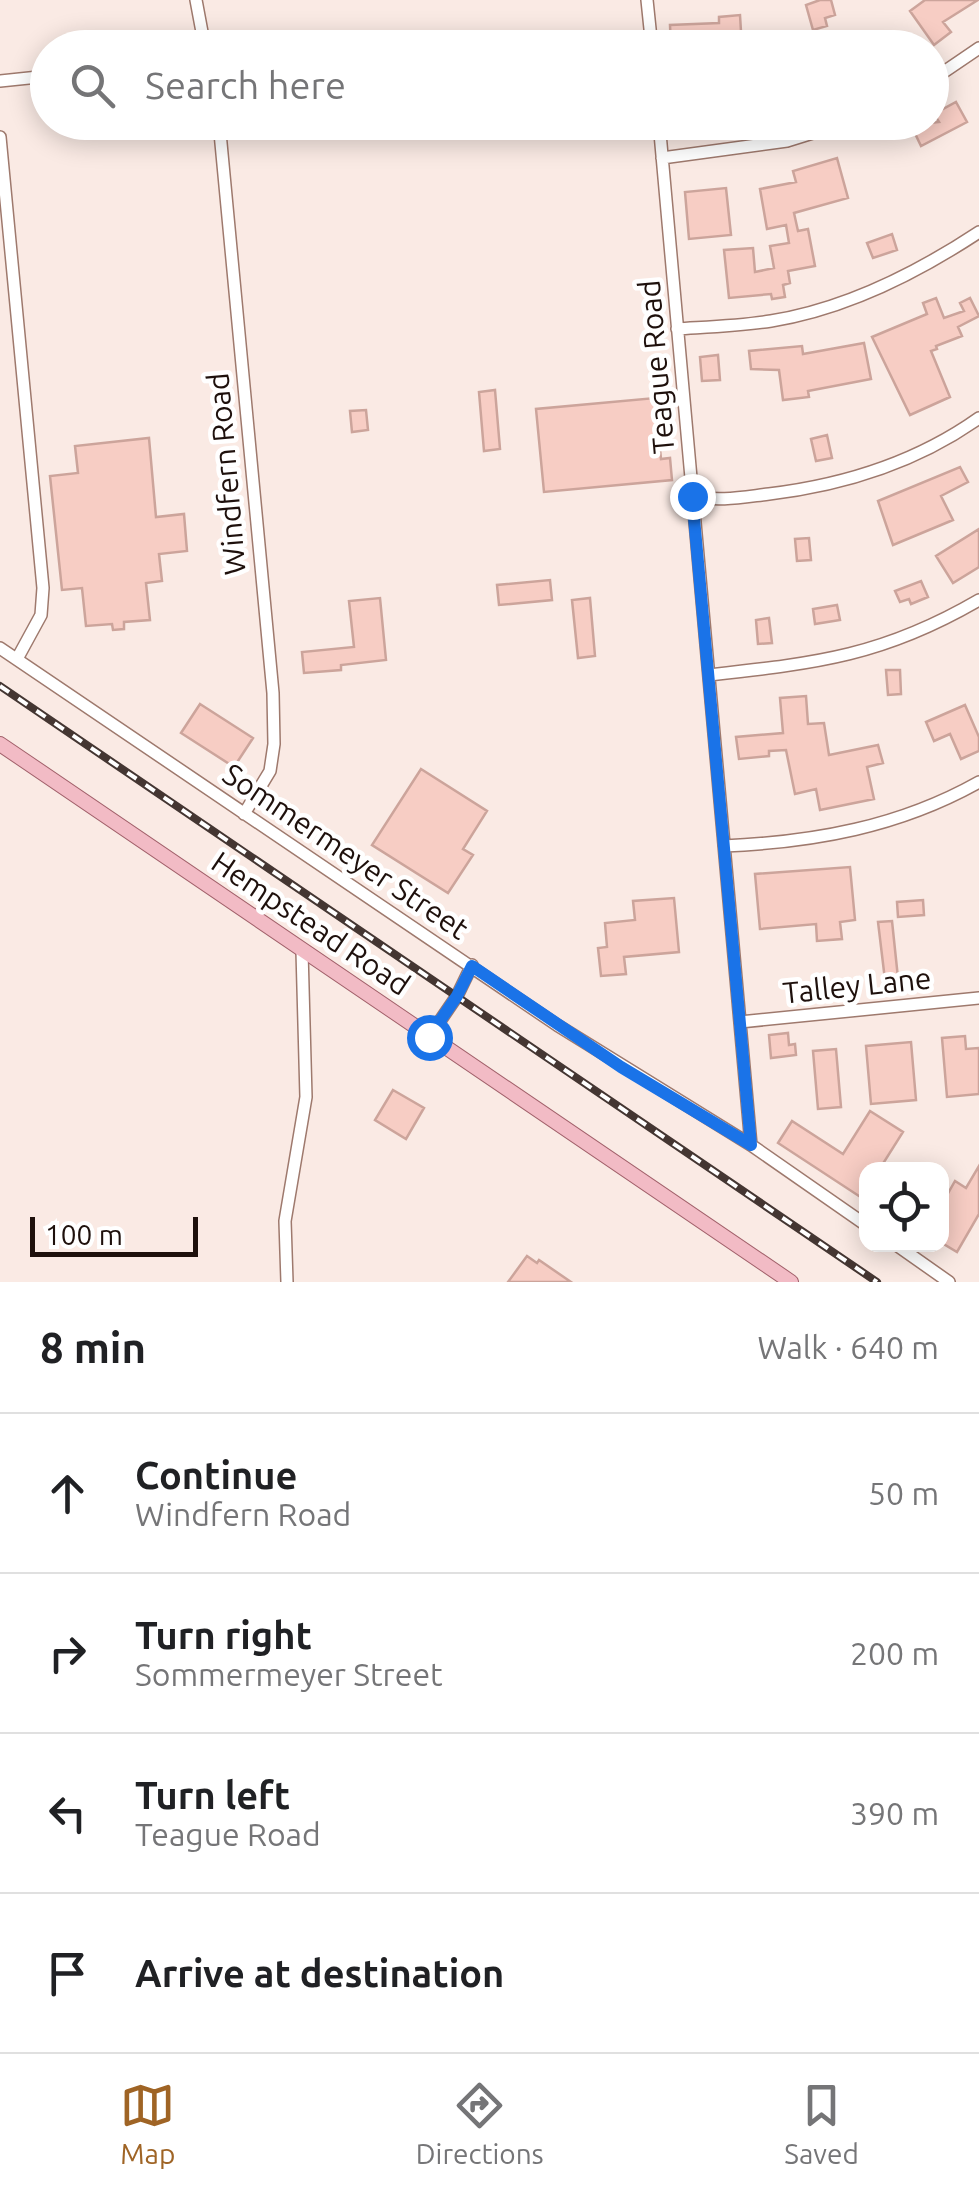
<!DOCTYPE html>
<html lang="en">
<head>
<meta charset="utf-8">
<style>
  :root { --surface:#fff; --page:#f6f6f6; --text:#202124; --muted:#757577; --line:#e0e0e0; --accent:#9f6425 }
  body { margin:0; font-family:Ubuntu,sans-serif; background:var(--page); color:var(--text) }
  .controls { position:absolute; right:30px; bottom:30px; display:grid; overflow:hidden; border-radius:20px; box-shadow:0 5px 25px #0003 }
  .controls button { width:90px; height:90px; display:grid; place-items:center; padding:0; border:0; border-bottom:2px solid var(--line); background:var(--surface); color:var(--text); font:50px sans-serif }
  .scale { position:absolute; left:30px; bottom:25px; width:168px; box-sizing:border-box; padding-left:10px; border:5px solid #1e100c; border-top:0; font-size:28px; line-height:35px; white-space:nowrap; color:#1e100c; -webkit-text-stroke:8px #fff; paint-order:stroke }
  .stop { position:absolute; width:30px; height:30px; margin:-22px; border:8px solid #1a73e8; border-radius:50%; background:#fff }
  .stop.end { background:#1a73e8; border-color:#fff; box-shadow:0 2px 10px #0008 }
  .list { margin:0; padding:0; list-style:none }
  h2 { display:flex; justify-content:space-between; align-items:center; height:130px; margin:0; padding:0 40px; font-size:42px }
  h2 small { font-size:32px; font-weight:400; color:var(--muted) }
  .list li { display:grid; grid-template-columns:65px 1fr auto; gap:30px; align-items:center; box-sizing:border-box; height:160px; padding:0 40px; border-top:2px solid var(--line) }
  .list b { display:block; font-size:38px; white-space:nowrap }
  .list p { margin:0; font-size:32px; white-space:nowrap; color:var(--muted) }
  .list em { font-size:32px; font-style:normal; color:var(--muted) }
  .icon { flex:none; width:55px; height:55px; fill:none; stroke:currentColor; stroke-width:2; stroke-linecap:round; stroke-linejoin:round }
  .map { position:relative; flex:none; width:979px; height:1282px; overflow:hidden }
  .search { position:absolute; background:var(--surface); box-shadow:0 5px 25px #0003; left:30px; right:30px; top:30px; height:110px; display:flex; align-items:center; gap:25px; box-sizing:border-box; padding:0 35px; border-radius:55px; color:var(--muted); font-size:38px }
  .sheet { height:770px; background:var(--surface) }
  nav { display:flex; justify-content:space-around; align-items:center; box-sizing:border-box; height:140px; border-top:2px solid var(--line); background:var(--surface); font-size:28px; color:var(--muted) }
  nav a { display:grid; justify-items:center; gap:5px }
  nav .on { color:var(--accent) }
  .map>svg:first-child { display:block }
  .building { fill:#f7cdc4; stroke:#cca49b; stroke-width:2.5 }
  .lines { fill:none; stroke-linecap:round; stroke-linejoin:round }
  .minor-casing { stroke:#9e796d; stroke-width:14 }
  .major-casing { stroke:#a2616b; stroke-width:16 }
  .minor { stroke:#fff; stroke-width:11 }
  .major { stroke:#f2bbc5; stroke-width:14 }
  .rail-casing { stroke:#443632; stroke-width:8 }
  .rail { stroke:#fff; stroke-width:4; stroke-dasharray:11; stroke-linecap:butt }
  .route { stroke:#1a73e8; stroke-width:12 }
  .labels { text-anchor:middle; dominant-baseline:central; stroke-width:9; stroke-linejoin:round; paint-order:stroke }
  .street-label { font-size:30px; fill:#1e100c; stroke:#fff }
</style>
</head>
<body>
<div class="map">
<svg width="979" height="1282" viewBox="0 0 979 1282">
  <rect width="100%" height="100%" fill="#faeae4"/>
  <!-- building -->
  <path class="building" d="M820,0H831L835,15L825,18L827,26L813,30L806,5Z
    M925,0H978L943,22L951,32L934,45L910,11Z
    M740,15L742,48H671L670,25L719,23V17Z
    M956,102L967,122L921,146L911,125L939,122L934,114Z
    M837,158L848,198L794,213L798,231L808,229L815,266L788,271L790,283L783,285L785,297L772,299L771,294L729,298L724,250L753,248L755,272L774,268L770,246L789,243L786,225L767,229L760,189L796,182L793,171Z
    M726,188L731,235L689,239L685,192Z
    M892,234L897,250L873,258L867,243Z
    M936,298L944,318L964,311L960,303L970,298L979,316L958,327L962,336L936,346L937,349L931,351L950,397L910,415L872,337L927,314L923,303Z
    M864,343L871,379L808,391L809,397L783,400L779,370L751,369L749,351L802,346L803,354Z
    M718,355L720,380L702,381L700,357Z
    M495,390L500,449L484,451L479,392Z
    M655,398L661,459L670,458L672,480L544,492L536,409Z
    M366,410L368,430L352,432L350,411Z
    M827,435L832,458L816,461L811,439Z
    M149,438L156,517L184,514L187,551L159,554L162,581L146,583L150,620L124,622V629L113,630L112,624L86,626L82,588L62,590L50,476L78,473L75,446Z
    M960,467L968,482L941,496L953,520L893,545L878,501Z
    M979,529V567L953,583L936,556Z
    M809,538L811,560L797,561L795,539Z
    M550,580L552,600L499,605L497,585Z
    M921,581L928,597L911,604L909,599L900,602L895,591Z
    M380,598L386,660L341,665V670L304,673L302,652L354,647L349,601Z
    M590,598L595,656L578,658L572,600Z
    M837,605L840,620L815,624L813,609Z
    M769,618L772,643L758,644L756,620Z
    M886,670H900L901,694L888,695Z
    M806,696L808,724L824,723L829,755L878,745L883,763L867,767L874,799L820,810L816,789L795,794L786,750L769,751V756L739,759L736,737L783,733L780,698Z
    M200,704L253,738L234,767L181,733Z
    M965,705L979,737V751L961,759L950,734L934,741L926,722Z
    M421,769L487,811L463,849L473,855L448,893L372,845Z
    M850,867L855,920L840,922L842,939L817,941L816,924L760,929L755,874Z
    M674,898L679,952L624,957L626,974L601,976L598,948L607,947L605,923L635,920L633,901Z
    M923,900L924,915L898,917L897,902Z
    M892,921L898,978L885,980L878,922Z
    M788,1033L789,1045L795,1044L796,1055L771,1058L769,1035Z
    M965,1036L966,1049L979,1048V1094L947,1097L942,1038Z
    M911,1042L916,1100L871,1104L866,1046Z
    M836,1049L841,1107L818,1109L813,1051Z
    M393,1090L424,1108L406,1139L375,1120Z
    M870,1111L903,1132L879,1170H866V1190L862,1198L778,1143L792,1121L843,1154Z
    M979,1166V1214L957,1252L942,1243V1204L955,1181L966,1188Z
    M527,1256L537,1263L539,1260L571,1282H508Z"/>
  <g class="lines">
    <!-- minor casing -->
    <g class="minor-casing">
      <path id="minor" d="M196,0L205,48
        M647,0L652,48
        M932,80L979,48
        M0,81L48,76
        M219,122L273,693L274,744L270,771L244,814
        M659,122L751,1145
        M0,137L43,588L41,615L17,659
        M662,158L787,141L848,122
        M677,329C708,327 740,326 771,321C846,309 917,273 979,232
        M692,496C719,502 743,497 769,494C844,485 917,462 979,418
        M0,648L557,1025L751,1145L866,1225
        M709,675C817,663 883,656 979,600
        M724,846C814,842 899,827 979,782
        M740,1022L979,998
        M429,1037L457,996L472,965
        M895,1244L949,1282
        M287,1282L285,1221L306,1097L302,951"/>
    </g>
    <!-- major casing -->
    <g class="major-casing">
      <path id="major" d="M0,744L791,1282"/>
    </g>
    <!-- minor -->
    <use href="#minor" class="minor"/>
    <!-- major -->
    <use href="#major" class="major"/>
    <!-- rail casing -->
    <g class="rail-casing">
      <path id="rail" d="M0,686L877,1282"/>
    </g>
    <!-- rail -->
    <use href="#rail" class="rail"/>
  </g>
  <g class="lines">
    <!-- route -->
    <path class="route" d="M429,1037L457,996L472,966L621,1067L751,1145L692,496"/>
  </g>
  <g class="labels">
    <!-- street labels -->
    <g class="street-label">
      <text transform="translate(656 367) rotate(-95)">Teague Road</text>
      <text transform="translate(226 474) rotate(-95)">Windfern Road</text>
      <text transform="translate(346 851) rotate(34)">Sommermeyer Street</text>
      <text transform="translate(311 923) rotate(34)">Hempstead Road</text>
      <text transform="translate(857 985) rotate(-6)">Talley Lane</text>
    </g>
  </g>
</svg>
<div class="controls">
<button><svg class="icon" aria-label="locate" viewBox="0 0 24 24"><circle cx="12" cy="12" r="6"/><path d="M12 2v4M12 18v4M2 12h4M18 12h4"/></svg></button>
</div>
<div class="scale">100 m</div>
<div class="stop" style="left:429px;top:1037px"></div>
<div class="stop end" style="left:692px;top:496px"></div>
<div class="search"><svg class="icon" aria-label="search" viewBox="0 0 24 24"><circle cx="10" cy="10" r="6"/><path d="M15 15l6 6"/></svg>Search here</div>
</div>
<section class="sheet">
<h2>8 min<small>Walk · 640 m</small></h2>
<ul class="list">
<li><svg class="icon" aria-label="ahead" viewBox="0 0 24 24"><path d="M12 20V5M6 11l6-6 6 6"/></svg><div><b>Continue</b><p>Windfern Road</p></div><em>50 m</em></li>
<li><svg class="icon" aria-label="right" viewBox="0 0 24 24"><path d="M7 20v-9h11M14 6l5 5-5 5"/></svg><div><b>Turn right</b><p>Sommermeyer Street</p></div><em>200 m</em></li>
<li><svg class="icon" aria-label="left" viewBox="0 0 24 24"><path d="M17 20v-9H6M10 6l-5 5 5 5"/></svg><div><b>Turn left</b><p>Teague Road</p></div><em>390 m</em></li>
<li><svg class="icon" aria-label="arrive" viewBox="0 0 24 24"><path d="M6 21V4h12l-3 4 3 4H6"/></svg><div><b>Arrive at destination</b></div></li>
</ul>
</section>
<nav>
<a class="on"><svg class="icon" aria-label="map" viewBox="0 0 24 24"><path d="M3 6l6-2 6 2 6-2v14l-6 2-6-2-6 2zM9 4v14M15 6v14"/></svg>Map</a>
<a><svg class="icon" aria-label="directions" viewBox="0 0 24 24"><path d="M12 3l9 9-9 9-9-9zM9 14v-3h6M13 9l2 2-2 2"/></svg>Directions</a>
<a><svg class="icon" aria-label="saved" viewBox="0 0 24 24"><path d="M7 4h10v16l-5-4-5 4z"/></svg>Saved</a>
</nav>
</body>
</html>
